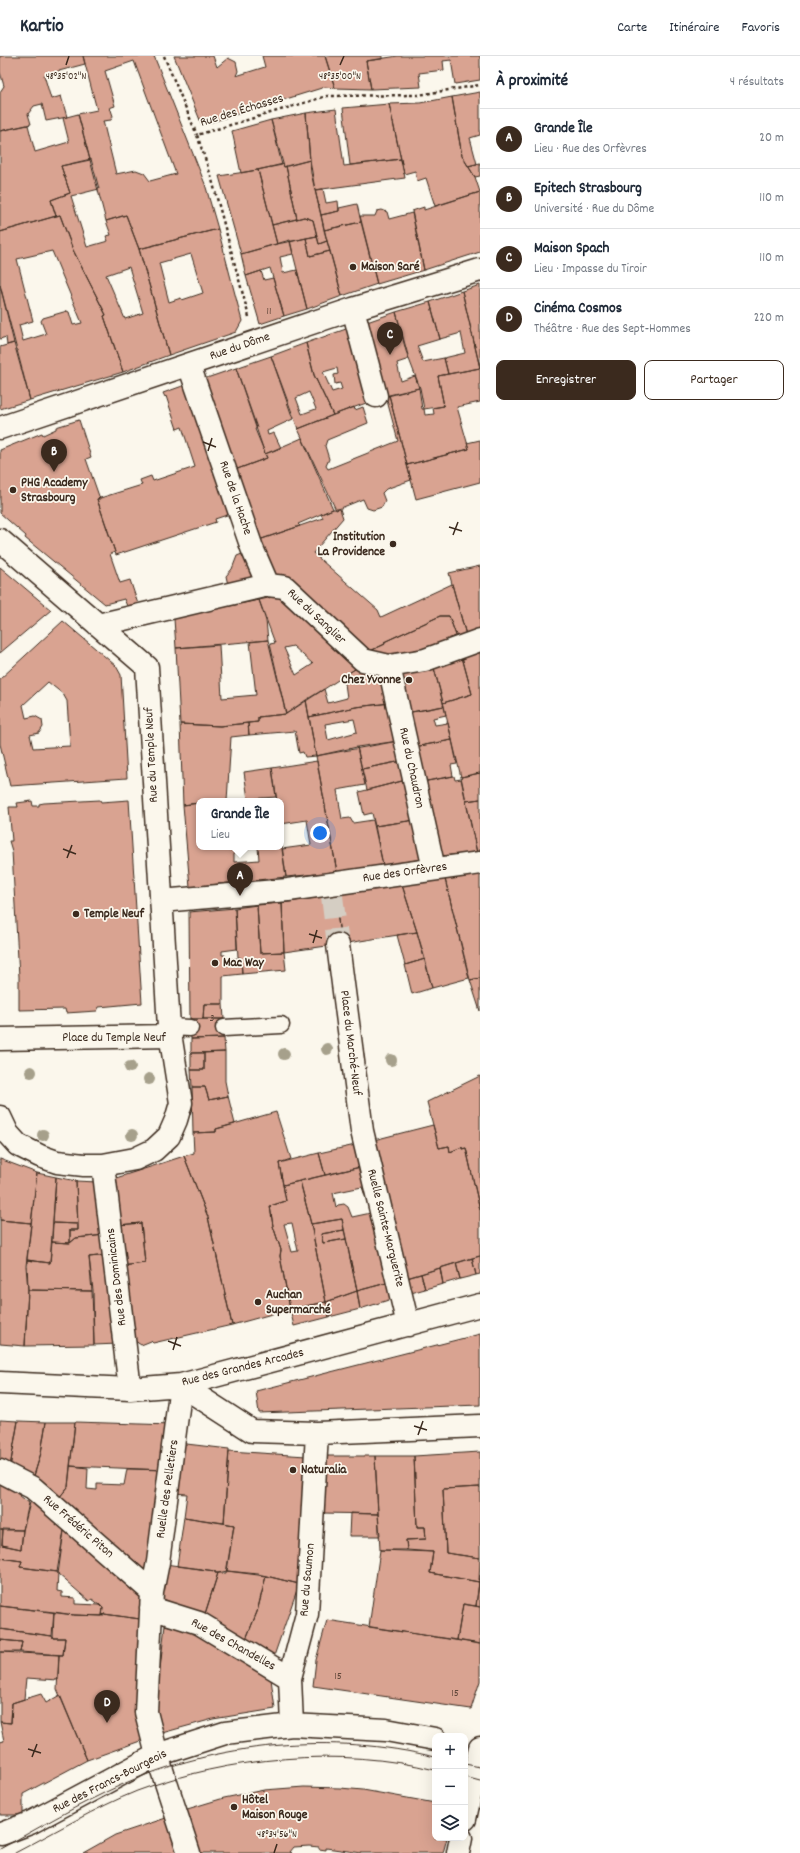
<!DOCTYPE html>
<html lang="fr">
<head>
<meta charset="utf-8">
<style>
  :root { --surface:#fff; --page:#f6f6f7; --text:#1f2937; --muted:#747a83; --line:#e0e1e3; --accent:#3b2a1e }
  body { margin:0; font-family:Dekko,sans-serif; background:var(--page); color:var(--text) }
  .controls { position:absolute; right:12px; bottom:12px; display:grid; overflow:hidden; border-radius:8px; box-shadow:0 4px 16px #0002 }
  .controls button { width:36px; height:36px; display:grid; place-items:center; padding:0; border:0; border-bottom:1px solid var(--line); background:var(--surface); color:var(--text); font:20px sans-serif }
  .you { position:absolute; left:320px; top:777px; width:14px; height:14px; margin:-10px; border:3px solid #fff; border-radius:50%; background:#1a73e8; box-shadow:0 0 0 6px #1a73e833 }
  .badge { display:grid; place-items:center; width:26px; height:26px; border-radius:50%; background:var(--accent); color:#fff; font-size:13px; font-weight:700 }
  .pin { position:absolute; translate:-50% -33px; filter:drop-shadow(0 1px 2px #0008) }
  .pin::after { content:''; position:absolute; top:21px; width:14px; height:12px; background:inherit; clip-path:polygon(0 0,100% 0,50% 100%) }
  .popup { position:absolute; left:196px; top:742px; width:88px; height:52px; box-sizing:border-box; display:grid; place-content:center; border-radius:8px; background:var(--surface); filter:drop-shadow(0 1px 3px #0005); font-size:13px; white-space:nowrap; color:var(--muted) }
  .popup b { font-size:15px; color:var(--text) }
  .popup::after { content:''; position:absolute; left:50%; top:100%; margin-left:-8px; border:8px solid transparent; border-top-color:var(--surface) }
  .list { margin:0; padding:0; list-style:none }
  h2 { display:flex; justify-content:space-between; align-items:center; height:52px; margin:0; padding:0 16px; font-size:17px }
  h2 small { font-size:13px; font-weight:400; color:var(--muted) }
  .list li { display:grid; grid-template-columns:26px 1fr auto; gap:12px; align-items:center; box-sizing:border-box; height:60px; padding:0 16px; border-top:1px solid var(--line) }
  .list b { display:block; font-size:15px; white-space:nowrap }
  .list p { margin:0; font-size:13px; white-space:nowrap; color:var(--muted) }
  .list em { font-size:13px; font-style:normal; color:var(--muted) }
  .actions { display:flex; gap:8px; padding:12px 16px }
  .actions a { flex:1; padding:9px 0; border:1px solid var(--accent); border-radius:8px; text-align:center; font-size:14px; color:var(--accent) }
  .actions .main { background:var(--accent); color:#fff }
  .icon { flex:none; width:22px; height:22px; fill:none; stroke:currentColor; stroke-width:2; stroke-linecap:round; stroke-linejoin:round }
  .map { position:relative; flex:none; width:480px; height:1797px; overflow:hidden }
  header { display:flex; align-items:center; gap:24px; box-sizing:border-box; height:56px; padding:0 20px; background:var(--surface); border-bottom:1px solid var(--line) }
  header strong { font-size:19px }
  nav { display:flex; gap:22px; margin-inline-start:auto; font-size:14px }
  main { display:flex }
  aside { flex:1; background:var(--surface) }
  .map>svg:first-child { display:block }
  .building { fill:#d9a391; stroke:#3b2a1e; fill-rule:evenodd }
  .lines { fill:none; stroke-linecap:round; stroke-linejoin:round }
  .street-tunnel { stroke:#d5cec3; stroke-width:22; stroke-dasharray:22 11; stroke-linecap:butt }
  .lane-casing { stroke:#3b2a1e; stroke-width:19 }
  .street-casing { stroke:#3b2a1e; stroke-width:25 }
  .path { stroke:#3b2a1e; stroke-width:2.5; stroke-dasharray:3 3; stroke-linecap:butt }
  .lane { stroke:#fbf7ec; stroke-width:16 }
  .street { stroke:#fbf7ec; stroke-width:22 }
  .tram { stroke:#3b2a1e; stroke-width:1 }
  .tree { fill:#a6a08b }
  .ticks { fill:none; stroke:#3b2a1e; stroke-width:1.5 }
  .poi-dot { fill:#3b2a1e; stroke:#fbf7ec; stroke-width:1.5 }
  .labels { text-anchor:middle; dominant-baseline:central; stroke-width:3.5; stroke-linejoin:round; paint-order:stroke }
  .number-label { font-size:11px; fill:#62483b }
  .street-label { font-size:13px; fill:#3b2a1e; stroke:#fbf7ec }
  .poi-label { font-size:13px; font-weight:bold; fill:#3b2a1e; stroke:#fbf7ec; text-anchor:start }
  .ticks-label { font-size:10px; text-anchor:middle; fill:#3b2a1e; stroke:#fbf7ec; stroke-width:3.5; stroke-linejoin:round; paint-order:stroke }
</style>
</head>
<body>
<header>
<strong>Kartio</strong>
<nav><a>Carte</a><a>Itinéraire</a><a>Favoris</a></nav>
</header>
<main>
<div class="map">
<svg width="480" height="1797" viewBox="0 0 480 1797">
  <rect width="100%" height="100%" fill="#fbf7ec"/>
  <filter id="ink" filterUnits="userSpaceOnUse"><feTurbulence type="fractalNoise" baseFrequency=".025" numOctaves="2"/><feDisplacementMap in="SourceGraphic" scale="8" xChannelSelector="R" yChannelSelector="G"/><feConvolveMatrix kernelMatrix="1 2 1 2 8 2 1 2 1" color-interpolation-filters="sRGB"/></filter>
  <g filter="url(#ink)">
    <!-- building -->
    <path class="building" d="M0,0H83L85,8L44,19L51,43L61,40L67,61L46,65L42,48L34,50L28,58L31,68L0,75V36L4,30L0,16Z
      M83,0H154L205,128L218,173L139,193L126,159L106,165L78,58L97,54ZM134,5L176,118L150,125L144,117L136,114L116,118L103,65L111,64L113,60L111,54L109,52L115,50L105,15Z
      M174,0H213L217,11L228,2L236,6L238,15L236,20L265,11L262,0H325L335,32L325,31L202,69Z
      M325,0H382V3L366,5L371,33L335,32Z
      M398,0H480V24L455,28L451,4L443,5L444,14L419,17L421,31L371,33L366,5Z
      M480,36V79L470,82L477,108L468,110L462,100L452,41Z
      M452,41L462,100L475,121L480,136L435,150L426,122L417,125L415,115L404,118L389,48L420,47Z
      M389,48L401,103L350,109L343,52Z
      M336,53L344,110L401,103L405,122L315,134L311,117L306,57Z
      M306,57L310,104L284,111L271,64Z
      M78,58L90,104L61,110L70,137L51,144L56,160L0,176V75L28,69L35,96L69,86L63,62Z
      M271,64L282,109L241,117L232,75Z
      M91,103L99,133L71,140L87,191L108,185L106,180L111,179L106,165L126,159L139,193L169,299L123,316L104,260L106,259L73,194L60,159L56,160L51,144L70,137L61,110ZM129,211L143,257L125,263L106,219Z
      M310,104L315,134L327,185L319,188L313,164L304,161L297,163L286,110Z
      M480,107V120L475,121L468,110Z
      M283,108L284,111L286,110L297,163L272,169L258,114Z
      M258,114L277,188L241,198L219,120Z
      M323,133L326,147L338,145L339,155L321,159L315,134Z
      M480,136V196L424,214L412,155L424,151V154Z
      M357,148L361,166L324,174L321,159L339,155V152Z
      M382,154L387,156L389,163L412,157L424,214L377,228L360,160H375L377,155Z
      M60,159L73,194L106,259L104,260L123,316L30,344L0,229V176ZM52,195L82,267L73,269L69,256L67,255L43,262L41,265L46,278L23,285L19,269L33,265L17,203Z
      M304,161L313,164L317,180L277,188L272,169Z
      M361,166L377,228L342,240L324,174Z
      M218,173L242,265L236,276L169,299L139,193ZM191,198L203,237L182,244L181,242L169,246L159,207Z
      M317,180L319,188L327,185L330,195L310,200L306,182Z
      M306,182L310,200L330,195L342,240L307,253L290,186Z
      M290,184L293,198L280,201L283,217L297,214L307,253L284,260L270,212L246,220L241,198Z
      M261,215L264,224L273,222L284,260L260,268L246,220Z
      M0,229L14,287L7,289L6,281L0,283Z
      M480,229V312L462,235Z
      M462,235L480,312L448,318L444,302L465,297L461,277L440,283L430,246Z
      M430,246L440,283L417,290L423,306L444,302L448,318L438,320L444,350L424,353L420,332L406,295L396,256Z
      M396,256L409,303L397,307L401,325L415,320L419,332L384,341L364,267Z
      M349,272L369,346L333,359L314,319L306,287ZM337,312L338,318L334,319L335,328L340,327L342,333L332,336L323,316Z
      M14,287L30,344L0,353V291Z
      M306,287L314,319L333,359L298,373L271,300ZM309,336L316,353L302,358L296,342Z
      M271,300L293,363L267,375L268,379L274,377L281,392L265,398L236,312Z
      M236,312L257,372L255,373L267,402L232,415L201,324Z
      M480,312V346L457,351L469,393L407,409L389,339L419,332L422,353H424L425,359L434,358L433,352L444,350L438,320Z
      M188,328L233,457L215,463L216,466L116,499L97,443L142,429L140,424L151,420L153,425L195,411L182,371L177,373L166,340L165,341L163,337Z
      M389,339L411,424L386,433L382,437L385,445L382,451L373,454L367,452L363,443L336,454L298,373L354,351L355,354L363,351L368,367L327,384L325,390L329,403L326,410L328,413L398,385L386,341Z
      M79,364L91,401L86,403L100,443H97L115,496L110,498L120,527L130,524L138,548L127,550L124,543L105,548L25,482L26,480L0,457V394L42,377L43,379L56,373V371Z
      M302,382L333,453L298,468L300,470L256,485L232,415L267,402L265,398Z
      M480,384V426L416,443L407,409L469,393L467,387Z
      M333,453H340L343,462L313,497L378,554L381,561L452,528L466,579L457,582L449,560H440L384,586L385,588L370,595L283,518L278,519L273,517L256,485L323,462L321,458Z
      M247,496L256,522L228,529L226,520L232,513L237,500Z
      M480,510V574L466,579L449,517Z
      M0,511L51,554L0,597Z
      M282,539L358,611L286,658L270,588L275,587L259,544ZM293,590L313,608L296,619L284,592Z
      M259,544L266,565L268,584L176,592L174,563L176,561Z
      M440,560H449L457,582L394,604L370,595L385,588L384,586Z
      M63,565L116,610L121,619L127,722L10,730L0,688V623ZM48,626L63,638L67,645L70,690L33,692L30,679L39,677L43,671L42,664L35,660L26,662L23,649Z
      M268,584L286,658L258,661V666L220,670L180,668L176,592L219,589L222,642L256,639L250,586Z
      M480,594V717L461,721L443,647L472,638L462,601Z
      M462,601L472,638L443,647L434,612Z
      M358,611L383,615L390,647L356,651L309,661L306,644L324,633L328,647L347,642L344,620Z
      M434,612L444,650L406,657L396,617Z
      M306,644L316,700L305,701L303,696L299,697L295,675L249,679L248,667L258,666V661L286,658Z
      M390,647L398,685L316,700L309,661L356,651ZM354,663L357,676L328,684L325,668Z
      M444,650L446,659L433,662L435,669L448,667L452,684L414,691L406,657Z
      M248,667L249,679L231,681L227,745H199V747L183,749L180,668L220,670Z
      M452,684L457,708L451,709L453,720L422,726L414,691Z
      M398,685L402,705L362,713L357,691Z
      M357,691L365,729L337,734L342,763L350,762L353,767L373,764L383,809L337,816L316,700Z
      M317,705L337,816L286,821L282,793L311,789L307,764L281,768V745H277L272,712Z
      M402,705L406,724L367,734L362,713Z
      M272,712L276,741L248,743L244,716Z
      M480,717V743L466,745L461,721Z
      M454,720L455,724L461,723L477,797L439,800L422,726Z
      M406,724L415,764L375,770L372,757L364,759L359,736Z
      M480,743V796L477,797L466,745Z
      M100,744L101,746L129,744L142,947L99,951L97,955L66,957L65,953L19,954V921L12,795L9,785H12L9,751H18L17,747L32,745L33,750H39V748L44,747Z
      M199,747V791H234V806L259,804L258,791H281V782L286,821L190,831L183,749Z
      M415,764L423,803L383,809L375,770Z
      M480,817V922L470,924L445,823Z
      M445,823L469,922L432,932L417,876L402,829Z
      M402,829L417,876L341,888L335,839Z
      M335,839L341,888L284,896L282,847Z
      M282,847L284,896L260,897L257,849Z
      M257,849L260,897L284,896L286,914L242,918L241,902L238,901L235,852Z
      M235,852L237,893L222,895V899H225L227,903L241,902L242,918L223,920V948H204L203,963H190L189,856Z
      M417,876L425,903L405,909L397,879Z
      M425,903L432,932L412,938L405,909Z
      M480,922V955L470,924Z
      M204,948H223L224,963H203Z
      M190,963H224V982L191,983Z
      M224,982L225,996L191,997V983Z
      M225,996V1025L228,1040L209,1044L205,1031H192L191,1014H204V997Z
      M191,997H204V1014H191Z
      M480,1020V1154L466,1092L462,1093V1091L450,1096L449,1090L439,1092L427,1046Z
      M192,1031H205L209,1044L228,1040L235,1068L216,1073V1076L193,1077Z
      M276,1056L291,1103L279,1107L286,1145L270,1150L273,1170L281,1194L280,1200L290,1253L232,1269L208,1161L184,1100L194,1097L193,1077L216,1076V1073Z
      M433,1069L439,1092L449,1090L450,1096L462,1091V1093L466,1092L480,1154V1200L400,1224L370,1085Z
      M360,1088L365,1110L325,1119L319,1097Z
      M319,1097L325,1119L283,1129L279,1107Z
      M184,1100L208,1161L232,1269L153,1287L151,1285L141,1289L132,1283L122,1210L145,1207L141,1167L118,1169L113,1123Z
      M0,1103L37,1117L31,1167L0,1164Z
      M365,1110L394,1225L357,1235L342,1163L311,1168L300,1125ZM362,1131L371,1157L352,1161L348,1151L344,1148L338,1149L336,1151L333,1137Z
      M37,1117L56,1121L50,1207L27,1204Z
      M56,1121L76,1125L78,1168L53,1167Z
      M76,1125L97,1126L105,1179L76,1182L70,1187V1174H78Z
      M300,1125L311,1168L326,1246L290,1253L280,1200L281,1194L273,1170L270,1150L286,1145L283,1129ZM292,1167L298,1195L292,1196L284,1168Z
      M342,1163L344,1174L321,1178L323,1187L346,1183L357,1235L326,1246L311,1168Z
      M0,1164L31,1167L26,1210L28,1234L25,1290L0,1288Z
      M53,1167L78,1168V1174H70V1187L52,1186Z
      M141,1167L145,1207L122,1210L118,1169Z
      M344,1174L346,1183L323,1187L321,1178Z
      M105,1179L108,1199L89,1201L92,1235L28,1234L27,1204L50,1207L52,1186L70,1187L76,1182Z
      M108,1199L118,1288L94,1289L93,1234L89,1201Z
      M480,1200V1218L476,1219L472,1202Z
      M472,1202L476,1219L460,1223L456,1207Z
      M456,1207L460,1223L443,1228L440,1212Z
      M440,1212L443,1228L425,1233L421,1218Z
      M421,1218L425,1233L404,1239L400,1224Z
      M394,1225L398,1241L360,1253L357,1235Z
      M28,1234L92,1235L94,1289L25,1290Z
      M357,1235L360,1253L329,1261L326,1246Z
      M326,1246L329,1261L294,1270L290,1253Z
      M480,1278V1349L259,1357L256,1335Z
      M0,1364L18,1365L10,1411L0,1406Z
      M18,1365L46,1366L41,1397L33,1423L10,1411Z
      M46,1366H75L68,1431L58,1443L33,1423L41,1397Z
      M75,1366L172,1369L166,1414L70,1410Z
      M178,1387L229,1393L224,1467L184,1461L187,1438L173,1437Z
      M229,1395L306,1400L299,1528L258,1518L227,1515L234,1469L224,1467Z
      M480,1396V1431L443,1433L446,1497L480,1502L479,1526L430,1517L433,1496L407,1494L406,1484L426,1483L425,1471H417L414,1400Z
      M326,1400H375L378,1458L323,1457Z
      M375,1400H414L417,1471H425L426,1483L406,1484L407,1494H380Z
      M70,1410L88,1412L87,1433L97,1434V1428L124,1429L127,1413L166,1414L148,1519L58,1443L68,1431Z
      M0,1424L29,1447L23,1474H0Z
      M480,1431V1502L446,1497L443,1433Z
      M32,1439L65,1469L57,1516L20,1511L22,1505L0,1502V1474H3L2,1489L21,1493L23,1474Z
      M350,1457L378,1458L380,1480H349Z
      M184,1461L234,1469L226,1517H215V1515L177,1510Z
      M3,1473L23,1474L21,1493L2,1489Z
      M64,1474L141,1539L140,1563L104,1558L102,1560L103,1552L100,1549L92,1543L89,1545L58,1518Z
      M380,1494L433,1496L430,1517L479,1526L476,1550L463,1548L457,1584L369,1571Z
      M0,1502L22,1505L20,1511L58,1516L57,1535L62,1536V1541L75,1542V1548L100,1549L103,1552L102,1560L74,1559L0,1550Z
      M165,1508L215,1515V1517H218L204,1561L159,1541Z
      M227,1515L266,1520L257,1556L246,1583L204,1561L218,1517Z
      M480,1519V1551L476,1550Z
      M266,1520L299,1528L274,1600L246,1583L257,1556Z
      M463,1548L480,1551V1588L457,1584Z
      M0,1550L54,1556L52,1580L0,1573Z
      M54,1556L74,1559L104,1560V1558L140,1563L135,1660L143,1684L87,1704L57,1633L59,1599H63L65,1582H53Z
      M327,1564L480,1588V1625L471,1653L313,1630L316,1604Z
      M165,1569L193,1575L220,1590L271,1623L275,1653L213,1663L162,1677L155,1657Z
      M0,1573L52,1580L53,1582H65L63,1599L20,1596L22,1586L0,1584Z
      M0,1584L22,1586L20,1596H0Z
      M0,1596L59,1599L58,1624L26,1622L24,1643L12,1647L11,1667L0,1666Z
      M41,1638L46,1647L60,1639L87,1704L23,1738V1759H0V1686L4,1685L0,1666L11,1667L12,1647Z
      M304,1731L340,1732L363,1734L435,1747V1782H447L443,1797H362L326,1792V1794L319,1793V1791L309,1790L294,1791L290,1796L292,1797H199L184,1754L224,1742L264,1734Z
      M166,1762L178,1797H83L115,1779Z"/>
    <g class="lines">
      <!-- street-tunnel -->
      <path class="street-tunnel" d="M332,840L338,889"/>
      <!-- lane casing -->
      <g class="lane-casing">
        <path id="lane" d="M169,971L190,972
          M224,972L281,969"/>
      </g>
      <!-- street casing -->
      <g class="street-casing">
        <path id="street" d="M353,253L376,340
          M189,309L252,492L268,529
          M0,372L353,253L480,214
          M0,484L147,611L169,971L181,1047L176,1064L169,1080L154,1094L135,1103L103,1109H84L57,1106L40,1100L18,1089L8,1078L0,1061
          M98,569L268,529L285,531L363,604L389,610L425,604L480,584
          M389,610L434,813
          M161,845L288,834L480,807
          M338,889L362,1075L408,1269
          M0,983L171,980
          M103,1109L130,1333
          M0,1327L130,1333L181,1329L480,1249
          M0,1415L33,1432L152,1536
          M151,1552L199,1567L290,1622
          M292,1669L290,1622L307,1558L317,1377
          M465,1763L480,1692
          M1,1778L30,1767L157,1699L225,1677L292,1669L386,1674L435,1683
          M189,1797L157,1699L146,1656L152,1536L158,1506L181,1329L252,1375L317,1377L480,1370
          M458,1797L461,1782"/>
      </g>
      <!-- path -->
      <path class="path" d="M164,0L197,79
        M249,261L211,120L197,79L327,40L418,39L480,29"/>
      <!-- lane -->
      <use href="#lane" class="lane"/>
      <!-- street -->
      <use href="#street" class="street"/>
      <!-- tram -->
      <path class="tram" d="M465,1708L480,1711
        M465,1721L480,1725
        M0,1793C40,1771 79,1748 121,1729C218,1686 332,1676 435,1701
        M15,1797C55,1776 95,1752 137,1735C228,1701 340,1690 435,1714"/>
    </g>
    <!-- trees -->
    <g class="tree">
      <circle cx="327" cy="993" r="6"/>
      <circle cx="284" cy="998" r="6"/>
      <circle cx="391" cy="1004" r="6"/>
      <circle cx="130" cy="1011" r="6"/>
      <circle cx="31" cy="1016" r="6"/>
      <circle cx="149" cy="1023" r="6"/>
      <circle cx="43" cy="1079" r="6"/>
      <circle cx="132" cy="1079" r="6"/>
    </g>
  </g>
  <!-- ticks -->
  <path class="ticks" d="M66,9L69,0M340,9L344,0M203,386L216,391M208,395L212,382M449,471L462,475M453,479L458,466M63,793L76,798M67,802L72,789M309,878L322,882M313,887L317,874M168,1285L181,1290M173,1294L177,1281M414,1370L427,1374M418,1379L423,1365M28,1693L41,1697M32,1701L37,1688M274,1797L277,1788"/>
  <!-- markers -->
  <g class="poi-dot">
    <circle cx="353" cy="211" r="4"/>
    <circle cx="13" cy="434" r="4"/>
    <circle cx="393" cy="488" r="4"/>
    <circle cx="409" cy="624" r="4"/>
    <circle cx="76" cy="858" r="4"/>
    <circle cx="215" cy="907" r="4"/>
    <circle cx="258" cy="1246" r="4"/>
    <circle cx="293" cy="1414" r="4"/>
    <circle cx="234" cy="1751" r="4"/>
  </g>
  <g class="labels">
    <!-- number labels -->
    <g class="number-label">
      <text x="269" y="256">11</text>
      <text x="212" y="963">3</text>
      <text x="338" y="1621">15</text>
      <text x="455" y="1638">15</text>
    </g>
    <!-- street labels -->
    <g class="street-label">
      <text transform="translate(242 55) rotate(-17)">Rue des Échasses</text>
      <text transform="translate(240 291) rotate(-19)">Rue du Dôme</text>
      <text transform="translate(235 442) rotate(71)">Rue de la Hache</text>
      <text transform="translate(316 561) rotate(43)">Rue du Sanglier</text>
      <text transform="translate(152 699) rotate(-93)">Rue du Temple Neuf</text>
      <text transform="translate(411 712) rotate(78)">Rue du Chaudron</text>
      <text transform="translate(405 817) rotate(-8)">Rue des Orfèvres</text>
      <text x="114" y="982">Place du Temple Neuf</text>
      <text transform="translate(350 987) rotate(83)">Place du Marché-Neuf</text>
      <text transform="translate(385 1172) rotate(76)">Ruelle Sainte-Marguerite</text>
      <text transform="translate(117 1221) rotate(-97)">Rue des Dominicains</text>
      <text transform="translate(243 1312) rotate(-14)">Rue des Grandes Arcades</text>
      <text transform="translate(168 1433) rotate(-82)">Ruelle des Pelletiers</text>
      <text transform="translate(78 1471) rotate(41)">Rue Frédéric Piton</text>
      <text transform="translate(308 1524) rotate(-85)">Rue du Saumon</text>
      <text transform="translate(233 1589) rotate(29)">Rue des Chandelles</text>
      <text transform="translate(110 1726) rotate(-27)">Rue des Francs-Bourgeois</text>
    </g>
    <!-- poi labels -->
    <g class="poi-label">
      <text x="361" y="211">Maison Saré</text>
      <text x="21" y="427">PHG Academy<tspan x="21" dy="15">Strasbourg</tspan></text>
      <text x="385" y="481" text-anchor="end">Institution<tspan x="385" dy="15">La Providence</tspan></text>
      <text x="401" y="624" text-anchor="end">Chez Yvonne</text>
      <text x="84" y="858">Temple Neuf</text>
      <text x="223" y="907">Mac Way</text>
      <text x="266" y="1239">Auchan<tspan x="266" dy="15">Supermarché</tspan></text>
      <text x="301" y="1414">Naturalia</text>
      <text x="242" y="1744">Hôtel<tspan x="242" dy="15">Maison Rouge</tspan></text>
    </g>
  </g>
  <g class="ticks-label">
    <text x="66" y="23">48°35'02"N</text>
    <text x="340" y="23">48°35'00"N</text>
    <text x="277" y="1781">48°34'56"N</text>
  </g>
</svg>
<div class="controls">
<button>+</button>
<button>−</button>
<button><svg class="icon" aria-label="layers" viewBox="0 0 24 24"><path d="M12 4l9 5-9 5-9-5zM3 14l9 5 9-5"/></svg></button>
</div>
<div class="you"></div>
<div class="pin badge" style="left:240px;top:840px">A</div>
<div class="popup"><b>Grande Île</b>Lieu</div>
<div class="pin badge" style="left:54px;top:416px">B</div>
<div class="pin badge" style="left:390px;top:299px">C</div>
<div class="pin badge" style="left:107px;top:1667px">D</div>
</div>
<aside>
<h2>À proximité<small>4 résultats</small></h2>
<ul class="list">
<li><span class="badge">A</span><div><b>Grande Île</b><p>Lieu · Rue des Orfèvres</p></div><em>20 m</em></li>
<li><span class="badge">B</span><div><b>Epitech Strasbourg</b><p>Université · Rue du Dôme</p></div><em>110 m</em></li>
<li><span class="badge">C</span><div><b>Maison Spach</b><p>Lieu · Impasse du Tiroir</p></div><em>110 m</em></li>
<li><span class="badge">D</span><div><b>Cinéma Cosmos</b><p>Théâtre · Rue des Sept-Hommes</p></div><em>220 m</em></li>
</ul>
<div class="actions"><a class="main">Enregistrer</a><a>Partager</a></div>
</aside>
</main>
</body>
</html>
